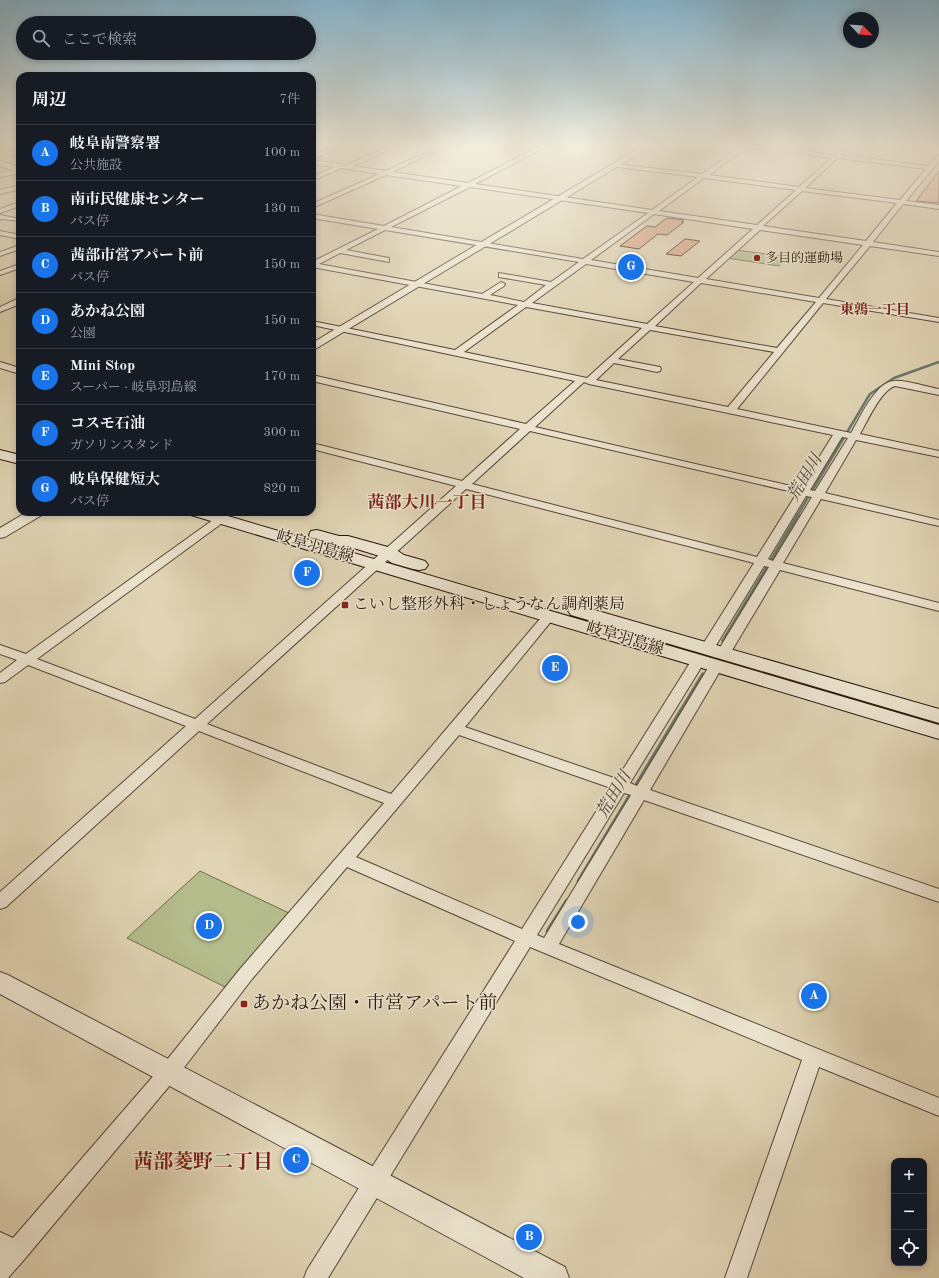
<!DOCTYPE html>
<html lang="ja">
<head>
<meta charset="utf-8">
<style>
  :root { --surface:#171b24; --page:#242831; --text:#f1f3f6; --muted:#9ea1a6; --line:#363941; --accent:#1a73e8 }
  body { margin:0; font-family:"Old Standard TT","Noto Serif JP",serif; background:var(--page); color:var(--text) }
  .controls { position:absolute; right:12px; bottom:12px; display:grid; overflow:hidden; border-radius:8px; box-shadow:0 2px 6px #0003 }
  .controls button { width:36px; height:36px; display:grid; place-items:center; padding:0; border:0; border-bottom:1px solid var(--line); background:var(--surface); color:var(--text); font:20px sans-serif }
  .compass { position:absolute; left:843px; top:12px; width:36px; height:36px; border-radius:50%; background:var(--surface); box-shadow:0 2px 6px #0003; rotate:115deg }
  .you { position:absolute; left:578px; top:922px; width:14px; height:14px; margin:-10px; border:3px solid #fff; border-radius:50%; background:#1a73e8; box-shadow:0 0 0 6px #1a73e833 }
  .badge { display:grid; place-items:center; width:26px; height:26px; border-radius:50%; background:var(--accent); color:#fff; font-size:13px; font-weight:700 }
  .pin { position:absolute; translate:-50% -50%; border:2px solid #fff; box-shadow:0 1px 4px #0006 }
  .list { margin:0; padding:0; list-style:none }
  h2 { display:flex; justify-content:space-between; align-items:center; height:52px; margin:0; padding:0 16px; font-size:17px }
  h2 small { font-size:13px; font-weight:400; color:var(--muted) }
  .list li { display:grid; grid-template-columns:26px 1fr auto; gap:12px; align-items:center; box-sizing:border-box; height:56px; padding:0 16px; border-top:1px solid var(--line) }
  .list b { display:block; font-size:15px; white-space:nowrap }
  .list p { margin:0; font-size:13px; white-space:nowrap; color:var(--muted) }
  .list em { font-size:13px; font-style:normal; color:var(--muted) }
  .icon { flex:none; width:22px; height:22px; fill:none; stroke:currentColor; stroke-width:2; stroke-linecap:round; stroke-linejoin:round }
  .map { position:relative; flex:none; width:939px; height:1278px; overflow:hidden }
  .search { position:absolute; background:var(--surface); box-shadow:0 2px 6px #0003; left:16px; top:16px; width:300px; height:44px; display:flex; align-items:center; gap:10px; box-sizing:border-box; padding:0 14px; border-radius:22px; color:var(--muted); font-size:15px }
  .panel { position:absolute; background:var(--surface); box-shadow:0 2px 6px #0003; left:16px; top:72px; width:300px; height:444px; border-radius:12px }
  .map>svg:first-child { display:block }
  .green { fill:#b4bc8c; stroke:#6e6a4d }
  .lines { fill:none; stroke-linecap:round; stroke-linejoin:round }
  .stream-far2 { stroke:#69786d; stroke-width:2.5 }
  .stream-far1 { stroke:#69786d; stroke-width:3.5 }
  .stream { stroke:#69786d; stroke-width:4.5 }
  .building { fill:#dea485; stroke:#29170e }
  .minor-casing { stroke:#574638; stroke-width:2 }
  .tertiary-casing { stroke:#574638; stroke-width:2 }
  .secondary-casing { stroke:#29170e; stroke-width:2 }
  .minor { fill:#ebe3ce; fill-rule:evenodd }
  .tertiary { fill:#ebe3ce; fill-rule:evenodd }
  .secondary { fill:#ebe3ce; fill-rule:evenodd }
  .poi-dot { fill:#8f2418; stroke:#ebe3ce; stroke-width:1.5 }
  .labels { text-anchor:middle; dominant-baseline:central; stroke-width:3; stroke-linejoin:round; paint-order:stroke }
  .far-poi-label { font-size:13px; fill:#29170e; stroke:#ebe3ce; text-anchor:start }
  .far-neighbourhood-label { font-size:14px; font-weight:bold; fill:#7a1f14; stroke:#ebe3ce }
  .street-label { font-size:16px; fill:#29170e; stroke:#ebe3ce }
  .poi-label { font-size:16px; fill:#29170e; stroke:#ebe3ce; text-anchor:start }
  .water-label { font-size:17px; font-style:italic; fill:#49473d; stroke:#ebe3ce }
  .neighbourhood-label { font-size:17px; font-weight:bold; fill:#7a1f14; stroke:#ebe3ce }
  .near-poi-label { font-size:19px; fill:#29170e; stroke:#ebe3ce; text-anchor:start }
  .near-neighbourhood-label { font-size:20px; font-weight:bold; fill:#7a1f14; stroke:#ebe3ce }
</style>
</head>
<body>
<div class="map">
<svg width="939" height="1278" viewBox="0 0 939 1278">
  <rect width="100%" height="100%" fill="#e0d4b4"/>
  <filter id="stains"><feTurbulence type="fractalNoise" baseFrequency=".005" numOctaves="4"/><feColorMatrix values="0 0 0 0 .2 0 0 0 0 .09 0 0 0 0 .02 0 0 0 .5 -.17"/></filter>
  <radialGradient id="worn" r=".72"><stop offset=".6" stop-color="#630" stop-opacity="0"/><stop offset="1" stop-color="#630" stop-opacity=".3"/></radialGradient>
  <!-- green -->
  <path class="green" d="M736,250L788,257L779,266L727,258Z
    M200,871L289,913L225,987L127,938Z"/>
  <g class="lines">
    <!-- stream-far2 -->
    <path class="stream-far2" d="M797,516L870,394L894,378L939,362"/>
    <!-- stream-far1 -->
    <path class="stream-far1" d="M723,641L798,515
      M680,712L703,674"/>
    <!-- stream -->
    <path class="stream" d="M579,881L681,711
      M548,931L567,901"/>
  </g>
  <!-- building -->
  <path class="building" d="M939,171V203L916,201Z
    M667,218L684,220L681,222H684L667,235L658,234L639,249L620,246L647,226L655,227Z
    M685,239L700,241L681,256L666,254Z"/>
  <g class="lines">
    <!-- minor casing -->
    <g class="minor-casing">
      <path id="minor" d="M340,144H348L312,160V156Z
        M395,144H403L353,166L385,171L444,144H451L392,172L468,183L544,144H551L475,184L652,210L698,177L618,167L616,166V164L702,174L741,147L738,144H750L835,155L846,144H852L841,155L928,166L939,155V161L906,201L939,205V209L903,204L873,242L939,252V256L870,246L826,299L939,318V322L823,303L737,409L851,433C860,418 875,383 893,381C903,379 928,387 939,389V395L895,386C881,390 867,422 860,434L939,451V457L856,440L825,493L939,520V526L821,499L783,563L939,603V611L780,570L728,657H718L716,654L769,567L764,566L712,652H702L700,649L754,563L466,489L207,724L391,794L545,613H553L555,616L553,619L465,727L617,779L693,658H703L705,661L630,783L637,786L711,663H721L723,666L650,790L939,889V902L644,800L559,944L939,1098V1116L819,1067L747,1278H725L802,1060L530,947L328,1278H304L307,1270L515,941L347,867L252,979L176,1078L23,1261L8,1278H0V1232L13,1238L162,1066L240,969L384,803L199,731L6,907L0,909V892L186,726L28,665L5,682L0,683V673L17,660L0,654V645L26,654L217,517H225L227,519L225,521L37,659L195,719L456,486L312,449V443L462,481L520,429L312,381V375L526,424L575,381L312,325V321L455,350L518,305L312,267V262L378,229L312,218V214L384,226L462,186L386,175L312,208V204L379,174L341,168L312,181V177L334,167L312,164V160L346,165ZM747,147L832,158L799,187L709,175ZM837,158L926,169L900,200L805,188ZM704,178L796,190L757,225L659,211ZM470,187L648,213L583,259L391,227ZM802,191L897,203L866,241L763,226ZM654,214L753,229L698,278L591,260ZM385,230L579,262L551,282L499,273V277L546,285L524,302L490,295L504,286L505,284L501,282L482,294L319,264L340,253L389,262V258L346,250ZM760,230L863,245L819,298L706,279ZM586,264L694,282L647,324L532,303ZM701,283L816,302L777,348L655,326ZM526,307L642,328L587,378L464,352ZM650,330L774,352L728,407L596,380L614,363L657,372L660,371L661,369L660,367L618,359ZM584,382L589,384L833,435L800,488L535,427ZM530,431L797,493L757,557L472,484ZM842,437L848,438L815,491L810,490ZM806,496L812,497L773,561L768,559ZM459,735L611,788L522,929L356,857ZM624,793L631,795L544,938L537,935Z
        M20,151V155L0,158V154Z
        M20,169V173L0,177V173Z
        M20,185V189L0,194V190Z
        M20,202V206L0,213V209Z
        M0,215L20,219V221L0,219Z
        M0,231L20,235V239L0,235Z
        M20,245V249L0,256V252Z
        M20,264V268L0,275V271Z
        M17,299H20V304L0,312V307Z
        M0,362L20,368V374L0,368Z"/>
    </g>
    <!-- tertiary casing -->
    <g class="tertiary-casing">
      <path id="tertiary" d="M646,144H655L312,351V343Z
        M27,512H44L42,515L5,537L0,538V528Z
        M0,972L8,975L565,1267L569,1278H524L0,994Z"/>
    </g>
    <!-- secondary casing -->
    <g class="secondary-casing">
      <path id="secondary" d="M0,161L20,167V173L0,166Z
        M0,450L20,455V464L0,459Z
        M189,512H214L939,725V739L191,515Z
        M317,530L339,536H348L395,549L404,555L425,561L428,565L425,569L419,570L413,569L392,563L383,557L347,546H338L311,539L309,535L311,531Z
        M577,605L939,709V723L571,615L568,611L571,607Z"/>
    </g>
    <!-- minor -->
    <use href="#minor" class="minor"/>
    <!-- tertiary -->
    <use href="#tertiary" class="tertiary"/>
    <!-- secondary -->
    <use href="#secondary" class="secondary"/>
  </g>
  <!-- sky -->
  <linearGradient id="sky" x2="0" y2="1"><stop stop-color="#86b6d0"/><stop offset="0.45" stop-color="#f1ecdd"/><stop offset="1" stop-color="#f1ecdd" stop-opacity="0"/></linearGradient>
  <rect width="939" height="323" fill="url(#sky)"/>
  <!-- markers -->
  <g class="poi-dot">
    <circle cx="757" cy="258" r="4"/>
    <rect x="341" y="601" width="8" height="8" rx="2"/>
    <rect x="240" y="1000" width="8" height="8" rx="2"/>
  </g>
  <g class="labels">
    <!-- far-poi labels -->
    <g class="far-poi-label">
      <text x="765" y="258">多目的運動場</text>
    </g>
    <!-- far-neighbourhood labels -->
    <g class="far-neighbourhood-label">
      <text x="875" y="310">東鶉一丁目</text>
    </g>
    <!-- street labels -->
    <g class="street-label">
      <text transform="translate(315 547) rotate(16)">岐阜羽島線</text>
      <text transform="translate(625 639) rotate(17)">岐阜羽島線</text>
    </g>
    <!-- poi labels -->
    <g class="poi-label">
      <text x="353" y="605">こいし整形外科・しょうなん調剤薬局</text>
    </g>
    <!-- water labels -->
    <g class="water-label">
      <text transform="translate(805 478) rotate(-59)">荒田川</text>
      <text transform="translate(614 795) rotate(-59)">荒田川</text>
    </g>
    <!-- neighbourhood labels -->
    <g class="neighbourhood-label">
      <text x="427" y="503">茜部大川一丁目</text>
    </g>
    <!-- near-poi labels -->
    <g class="near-poi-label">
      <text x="252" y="1004">あかね公園・市営アパート前</text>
    </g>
    <!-- near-neighbourhood labels -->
    <g class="near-neighbourhood-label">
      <text x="203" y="1163">茜部菱野二丁目</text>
    </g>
  </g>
  <rect width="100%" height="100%" filter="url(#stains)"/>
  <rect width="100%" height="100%" fill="url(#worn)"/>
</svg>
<div class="controls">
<button>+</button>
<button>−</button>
<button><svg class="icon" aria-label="locate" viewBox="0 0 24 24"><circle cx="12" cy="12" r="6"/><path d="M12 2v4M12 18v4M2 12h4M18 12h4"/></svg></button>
</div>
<svg class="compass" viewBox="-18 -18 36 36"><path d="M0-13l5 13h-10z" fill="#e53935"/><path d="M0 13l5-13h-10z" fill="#9ea1a6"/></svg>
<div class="you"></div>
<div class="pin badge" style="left:814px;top:996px">A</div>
<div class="pin badge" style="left:529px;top:1237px">B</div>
<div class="pin badge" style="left:296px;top:1160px">C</div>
<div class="pin badge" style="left:209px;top:926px">D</div>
<div class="pin badge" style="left:555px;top:668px">E</div>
<div class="pin badge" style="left:307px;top:573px">F</div>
<div class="pin badge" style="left:631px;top:267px">G</div>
<div class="search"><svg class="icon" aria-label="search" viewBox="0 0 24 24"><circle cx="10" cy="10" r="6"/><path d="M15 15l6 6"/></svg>ここで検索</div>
<section class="panel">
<h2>周辺<small>7件</small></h2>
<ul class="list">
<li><span class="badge">A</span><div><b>岐阜南警察署</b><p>公共施設</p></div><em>100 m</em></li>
<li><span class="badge">B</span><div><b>南市民健康センター</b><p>バス停</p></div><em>130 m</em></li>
<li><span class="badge">C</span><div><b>茜部市営アパート前</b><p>バス停</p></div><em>150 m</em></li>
<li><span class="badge">D</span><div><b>あかね公園</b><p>公園</p></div><em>150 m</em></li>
<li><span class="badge">E</span><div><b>Mini Stop</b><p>スーパー · 岐阜羽島線</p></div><em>170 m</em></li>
<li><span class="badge">F</span><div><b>コスモ石油</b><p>ガソリンスタンド</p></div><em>300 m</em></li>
<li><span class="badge">G</span><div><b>岐阜保健短大</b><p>バス停</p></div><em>820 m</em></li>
</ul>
</section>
</div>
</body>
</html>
